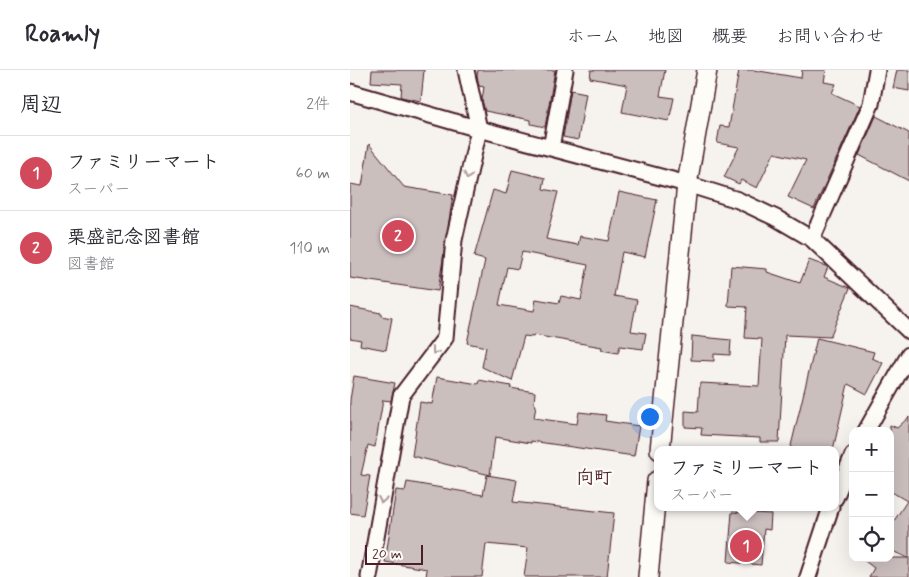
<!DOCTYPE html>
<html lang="ja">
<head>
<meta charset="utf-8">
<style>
  :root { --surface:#fff; --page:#f2f2f3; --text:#2b2b33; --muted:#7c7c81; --line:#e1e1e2; --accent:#d1495b }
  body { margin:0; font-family:Mynerve,"Klee One",sans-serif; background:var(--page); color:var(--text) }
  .controls { position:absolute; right:15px; bottom:15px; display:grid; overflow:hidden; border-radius:10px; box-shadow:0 5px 20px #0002 }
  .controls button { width:45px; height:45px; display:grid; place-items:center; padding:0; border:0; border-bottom:1px solid var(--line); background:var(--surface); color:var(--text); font:25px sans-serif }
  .scale { position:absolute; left:15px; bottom:12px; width:58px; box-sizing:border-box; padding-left:5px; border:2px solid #4a1f2b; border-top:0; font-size:14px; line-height:18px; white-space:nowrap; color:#4a1f2b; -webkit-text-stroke:4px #fdfcf7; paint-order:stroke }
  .you { position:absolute; left:299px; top:346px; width:18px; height:18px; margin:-12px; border:4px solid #fff; border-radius:50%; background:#1a73e8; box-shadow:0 0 0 8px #1a73e833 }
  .badge { display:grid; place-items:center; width:32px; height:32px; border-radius:50%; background:var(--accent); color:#fff; font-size:16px; font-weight:700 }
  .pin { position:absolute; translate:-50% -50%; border:2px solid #fff; box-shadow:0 1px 5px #0006 }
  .popup { position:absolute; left:304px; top:376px; width:185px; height:65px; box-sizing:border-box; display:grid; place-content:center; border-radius:10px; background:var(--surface); filter:drop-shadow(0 1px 4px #0005); font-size:16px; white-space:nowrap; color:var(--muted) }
  .popup b { font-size:19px; color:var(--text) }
  .popup::after { content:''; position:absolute; left:50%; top:100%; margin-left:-10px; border:10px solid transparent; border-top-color:var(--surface) }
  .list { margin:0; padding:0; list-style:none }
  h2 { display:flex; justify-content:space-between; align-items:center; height:65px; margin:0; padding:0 20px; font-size:21px }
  h2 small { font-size:16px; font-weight:400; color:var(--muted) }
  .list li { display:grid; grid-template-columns:32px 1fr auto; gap:15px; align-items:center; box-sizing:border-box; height:75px; padding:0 20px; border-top:1px solid var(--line) }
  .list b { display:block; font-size:19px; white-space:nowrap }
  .list p { margin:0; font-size:16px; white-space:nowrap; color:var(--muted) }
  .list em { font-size:16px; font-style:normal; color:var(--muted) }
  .icon { flex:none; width:28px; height:28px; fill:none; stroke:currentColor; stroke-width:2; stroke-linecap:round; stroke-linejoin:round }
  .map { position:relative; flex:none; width:559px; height:507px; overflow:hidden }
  header { display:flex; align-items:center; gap:30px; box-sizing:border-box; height:70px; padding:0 25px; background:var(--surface); border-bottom:1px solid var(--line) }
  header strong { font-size:24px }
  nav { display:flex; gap:28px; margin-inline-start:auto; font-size:18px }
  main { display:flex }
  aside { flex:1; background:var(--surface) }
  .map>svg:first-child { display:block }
  .building { fill:#cbbfbe; stroke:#4a1f2b; fill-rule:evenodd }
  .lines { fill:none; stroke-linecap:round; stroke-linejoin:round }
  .minor-casing { stroke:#4a1f2b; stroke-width:19 }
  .tertiary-casing { stroke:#4a1f2b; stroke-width:22 }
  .minor { stroke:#fdfcf7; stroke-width:15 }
  .tertiary { stroke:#fdfcf7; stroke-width:19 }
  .oneway { stroke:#ac999b }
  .labels { text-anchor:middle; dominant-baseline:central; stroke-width:4.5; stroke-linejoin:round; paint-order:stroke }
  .quarter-label { font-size:18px; font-weight:bold; fill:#4a1f2b; stroke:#fdfcf7 }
</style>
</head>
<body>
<header>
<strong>Roamly</strong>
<nav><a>ホーム</a><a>地図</a><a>概要</a><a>お問い合わせ</a></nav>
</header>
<main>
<aside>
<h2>周辺<small>2件</small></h2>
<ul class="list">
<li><span class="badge">1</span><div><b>ファミリーマート</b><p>スーパー</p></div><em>60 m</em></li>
<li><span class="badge">2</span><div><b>栗盛記念図書館</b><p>図書館</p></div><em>110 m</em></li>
</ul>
</aside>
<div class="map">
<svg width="559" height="507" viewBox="0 0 559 507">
  <rect width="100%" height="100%" fill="#f6f3ef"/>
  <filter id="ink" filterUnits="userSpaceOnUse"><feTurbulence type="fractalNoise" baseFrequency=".02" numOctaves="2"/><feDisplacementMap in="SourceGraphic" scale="10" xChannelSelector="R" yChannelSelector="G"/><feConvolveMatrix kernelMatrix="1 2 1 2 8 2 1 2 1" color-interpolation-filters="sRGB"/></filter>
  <g filter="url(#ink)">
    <!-- building -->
    <path class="building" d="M22,0H74L71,31L51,27L52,14L21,12Z
      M128,0H205L195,57L181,54V50L135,41L132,30L134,17L129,16L127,5Z
      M241,0H315L310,26L324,28L319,51L272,42L277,15L240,8Z
      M389,0H403L451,8L452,0H476L474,12L486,14L482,23L510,36L464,139L438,127L456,90L424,83L407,118L391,110L389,114L374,107L389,77L367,73L370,56L379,57Z
      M547,0H559V21L543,18Z
      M221,20L236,23L228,70L213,67Z
      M526,46L559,63V111L509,85Z
      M19,74L54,117L103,125L88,221L0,208V114L12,116Z
      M162,100L195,108L193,119L208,122L196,169L228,175L230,166L259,171L269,122L307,130L295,187L272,182L264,226L287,230L281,261L296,263L293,279L270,276L268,283L251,280L252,277L183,265V267L174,266L162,311L132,297L136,277L117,273L135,190L124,187L143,120L156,124ZM172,182L238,195L231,230L211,226L209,233L186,229L184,241L149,235L157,197L168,199Z
      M459,190L478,197L474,207L500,218L480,267L435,265L429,372H410V368L351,365L352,358L335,357V341L348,342L350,313L409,316L412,269L395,268L397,237L378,236L381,196L417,199V202L450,213Z
      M0,237L31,243V246L42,248L36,280L10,275L11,270L0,268Z
      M342,266L381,270L380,285L364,284V291L341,290Z
      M467,268L524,282L522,288L533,293L517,324L498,314L483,380H440Z
      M4,306L45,313L41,331L33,330L25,377L18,375L11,405L20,406L13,445L0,443V330Z
      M87,307L128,314L129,310L161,316L160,318L185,322L184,334L186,335L184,348L227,354L229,342L256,345L255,351L289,356L284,386L181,371V373L145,367L140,405L62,386L70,332L82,334Z
      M559,347V507H519L524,498L511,488H558L540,480V457L557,431L540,421V355L547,358Z
      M137,405L167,410L163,432L264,443L257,507H174L178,478L136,474L132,507H76L77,499L35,492L46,420L55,421L57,412L133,425Z
      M382,442L421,444L420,460L414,459L411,495L378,492Z"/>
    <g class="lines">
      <!-- minor casing -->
      <g class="minor-casing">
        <path id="minor" d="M0,22L129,59L337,114L388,130L426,148L462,169L559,261
          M201,78L215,0
          M462,169L521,34L527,0
          M516,361L559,285
          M485,428L503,385
          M19,507L51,326L95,268L104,170L129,59L116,0
          M458,507L481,437"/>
      </g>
      <!-- tertiary casing -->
      <g class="tertiary-casing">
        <path id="tertiary" d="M310,380L337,114L357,0
          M298,507L307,411"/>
      </g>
      <!-- minor -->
      <use href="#minor" class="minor"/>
      <!-- tertiary -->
      <use href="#tertiary" class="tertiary"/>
    </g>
    <!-- one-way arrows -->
    <defs><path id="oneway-chevron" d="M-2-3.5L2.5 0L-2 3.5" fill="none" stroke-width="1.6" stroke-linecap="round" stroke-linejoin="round" transform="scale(1.25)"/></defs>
    <g class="oneway">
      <use href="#oneway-chevron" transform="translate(118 106) rotate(102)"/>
      <use href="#oneway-chevron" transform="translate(85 281) rotate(127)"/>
      <use href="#oneway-chevron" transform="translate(32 430) rotate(100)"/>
    </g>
  </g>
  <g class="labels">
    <!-- quarter labels -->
    <g class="quarter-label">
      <text x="244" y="408">向町</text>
    </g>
  </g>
</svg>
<div class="controls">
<button>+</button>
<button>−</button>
<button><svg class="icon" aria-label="locate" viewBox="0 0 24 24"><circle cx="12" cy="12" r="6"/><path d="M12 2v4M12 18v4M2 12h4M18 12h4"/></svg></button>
</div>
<div class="scale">20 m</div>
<div class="you"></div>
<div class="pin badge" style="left:396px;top:476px">1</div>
<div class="popup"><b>ファミリーマート</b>スーパー</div>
<div class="pin badge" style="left:48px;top:166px">2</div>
</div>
</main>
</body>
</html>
